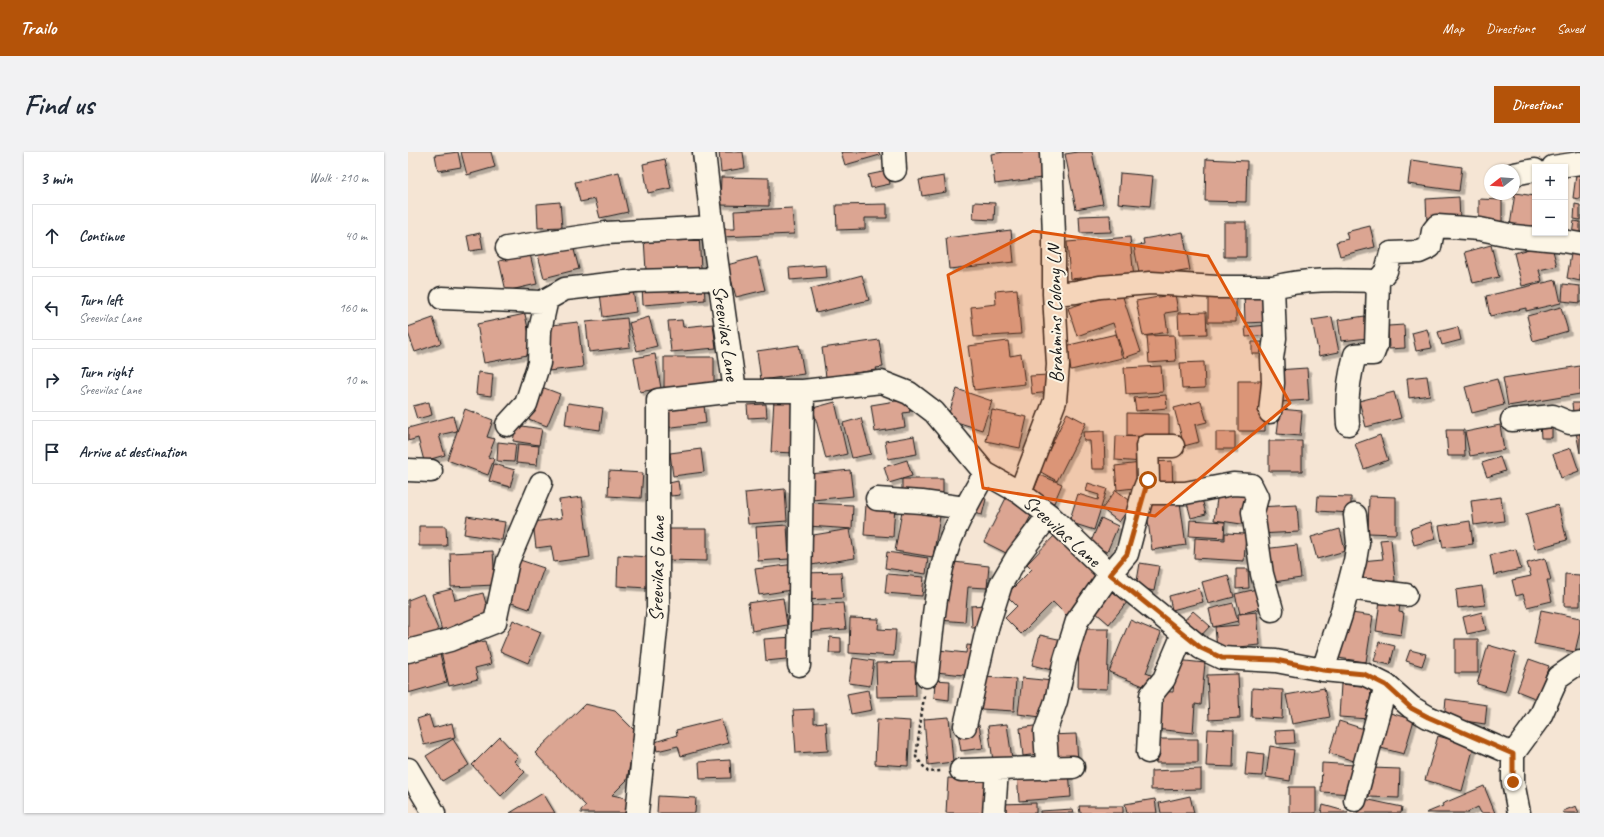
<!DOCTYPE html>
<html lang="en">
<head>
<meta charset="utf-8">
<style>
  :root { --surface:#fff; --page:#f2f2f3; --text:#1f2937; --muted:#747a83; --line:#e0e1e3; --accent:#b45309 }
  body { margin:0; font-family:Caveat,sans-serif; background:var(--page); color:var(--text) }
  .controls { position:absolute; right:12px; top:12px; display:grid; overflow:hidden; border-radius:0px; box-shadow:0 1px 3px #0004 }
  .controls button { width:36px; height:36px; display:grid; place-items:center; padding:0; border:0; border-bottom:1px solid var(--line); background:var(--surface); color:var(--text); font:20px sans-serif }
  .compass { position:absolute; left:1076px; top:12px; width:36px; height:36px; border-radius:50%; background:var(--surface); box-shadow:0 1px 3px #0004; rotate:253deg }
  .stop { position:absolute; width:12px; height:12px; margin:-9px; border:3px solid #b45309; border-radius:50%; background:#fff }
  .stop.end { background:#b45309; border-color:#fff; box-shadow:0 1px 4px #0008 }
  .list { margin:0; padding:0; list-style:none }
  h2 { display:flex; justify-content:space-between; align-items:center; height:52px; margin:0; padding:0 16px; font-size:17px }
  h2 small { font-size:13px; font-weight:400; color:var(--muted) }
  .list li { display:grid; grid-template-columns:26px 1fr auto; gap:12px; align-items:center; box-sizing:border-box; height:64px; margin:0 8px 8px; padding:0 8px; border:1px solid var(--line); border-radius:0px }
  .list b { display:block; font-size:15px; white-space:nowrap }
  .list p { margin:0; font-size:13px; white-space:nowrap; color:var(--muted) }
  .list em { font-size:13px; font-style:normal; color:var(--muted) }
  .icon { flex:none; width:22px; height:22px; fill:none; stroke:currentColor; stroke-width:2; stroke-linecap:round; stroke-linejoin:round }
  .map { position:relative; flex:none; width:1172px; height:661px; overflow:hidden; border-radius:0px }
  header { display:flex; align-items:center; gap:24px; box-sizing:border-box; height:56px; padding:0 20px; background:var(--accent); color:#fff }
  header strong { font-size:19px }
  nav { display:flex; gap:22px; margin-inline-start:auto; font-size:14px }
  .intro { display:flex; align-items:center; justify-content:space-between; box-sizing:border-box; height:96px; padding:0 24px }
  h1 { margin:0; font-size:28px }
  .button { padding:10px 18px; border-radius:0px; background:var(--accent); color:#fff; font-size:14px; font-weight:700 }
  main { display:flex; gap:24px; padding:0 24px }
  aside { flex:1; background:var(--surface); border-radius:0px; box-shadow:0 1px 3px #0004 }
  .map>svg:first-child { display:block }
  .building { fill:#dba592; stroke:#1c1c1c; filter:url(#shadow) }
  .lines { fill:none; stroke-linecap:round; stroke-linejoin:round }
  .minor-casing { stroke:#1c1c1c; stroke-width:25 }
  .path { stroke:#1c1c1c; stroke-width:2.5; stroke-dasharray:3 3; stroke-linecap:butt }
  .minor { stroke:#fcf5e5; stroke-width:22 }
  .route { stroke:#b45309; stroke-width:5 }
  .marked { fill:#de560d; fill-opacity:0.2; stroke:#de560d; stroke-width:3; stroke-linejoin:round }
  .labels { text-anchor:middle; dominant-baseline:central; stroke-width:4; stroke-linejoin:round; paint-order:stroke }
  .street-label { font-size:20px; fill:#1c1c1c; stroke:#fcf5e5 }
</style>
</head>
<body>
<header>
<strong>Trailo</strong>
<nav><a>Map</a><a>Directions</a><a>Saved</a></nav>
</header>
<div class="intro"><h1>Find us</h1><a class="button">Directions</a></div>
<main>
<aside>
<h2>3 min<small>Walk · 210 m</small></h2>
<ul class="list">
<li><svg class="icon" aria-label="ahead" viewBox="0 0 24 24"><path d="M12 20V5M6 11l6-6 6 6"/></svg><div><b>Continue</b></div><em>40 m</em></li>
<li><svg class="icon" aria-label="left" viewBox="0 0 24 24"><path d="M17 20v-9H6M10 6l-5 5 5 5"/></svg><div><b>Turn left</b><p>Sreevilas Lane</p></div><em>160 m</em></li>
<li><svg class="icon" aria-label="right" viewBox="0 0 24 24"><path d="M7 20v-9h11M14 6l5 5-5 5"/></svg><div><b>Turn right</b><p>Sreevilas Lane</p></div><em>10 m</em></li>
<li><svg class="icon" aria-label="arrive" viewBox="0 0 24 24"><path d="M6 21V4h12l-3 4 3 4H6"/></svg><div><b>Arrive at destination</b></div></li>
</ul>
</aside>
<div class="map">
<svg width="1172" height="661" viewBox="0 0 1172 661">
  <defs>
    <filter id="shadow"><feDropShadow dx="3.5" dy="3.5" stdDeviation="0" flood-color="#0004"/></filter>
  </defs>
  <rect width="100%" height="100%" fill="#f5e5d4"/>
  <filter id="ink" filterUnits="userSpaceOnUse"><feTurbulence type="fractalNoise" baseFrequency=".025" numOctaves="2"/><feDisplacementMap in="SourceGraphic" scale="8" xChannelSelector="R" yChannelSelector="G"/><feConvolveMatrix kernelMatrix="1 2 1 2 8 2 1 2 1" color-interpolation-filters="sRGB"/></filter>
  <g filter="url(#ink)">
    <!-- building -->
    <path class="building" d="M50,0L53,15L30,19L27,3Z
      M53,0H83L87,15L59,23Z
      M311,0H335L337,16L313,20Z
      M433,0H471L472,3L437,13Z
      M596,0H637L641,25L587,32L583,2Z
      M670,0H684L695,52L668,57L657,2Z
      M257,7L263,36L240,41L235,12Z
      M798,7L839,9L838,50L797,49Z
      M1003,8L1054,15L1051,39L1000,32Z
      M479,19L482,32L463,36L460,23Z
      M211,20L220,60L192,66L187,47L172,50L167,30Z
      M712,21L745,24L742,54L710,51Z
      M1168,23L1172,24V47L1165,46Z
      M536,24L538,40L514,44L511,28Z
      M313,25L361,26V54L312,53Z
      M1107,41L1127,44V71L1125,83L1101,80Z
      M1051,45L1052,70L1019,71L1018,47Z
      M1071,47L1094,48V73H1071Z
      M152,50L154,75L130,76L129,52Z
      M566,50L587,51L586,68L565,67Z
      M479,52V66H457V77L429,78L428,53Z
      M1167,52L1172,53V68L1166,67Z
      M384,56L386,82L312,85V77H327L326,59Z
      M702,63L703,80L672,81L671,64Z
      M1166,69L1172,70V90L1163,89Z
      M816,70H838V105H816Z
      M962,74L967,95L932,104L928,90L940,87L938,80Z
      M603,78L606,110L541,117L538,86Z
      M775,80L782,118L732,127L726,94L736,92L735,87Z
      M72,81L75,97L62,99L59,84Z
      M291,83L293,116L238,119L236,86Z
      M722,85L726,127L695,124L662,127L659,90Z
      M164,90L171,117L136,126L129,99Z
      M1143,91L1149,114L1131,118L1134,129L1114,134L1106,101Z
      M1083,93L1091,125L1065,131L1057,100Z
      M1164,96L1172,97V129L1159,126Z
      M122,102L129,132L98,139L91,109Z
      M349,105L357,138L328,145L319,113Z
      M418,113L419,125L382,128L381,116Z
      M454,123L461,148L408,161L402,137Z
      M1148,128L1153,151L1118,159V156L1082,164L1078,144Z
      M296,129L297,148L235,153L234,135Z
      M1155,132L1172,134V151L1154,149Z
      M225,137L228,160L195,165L192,141Z
      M609,137L613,182L566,185L563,155L588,152L587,139Z
      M857,138L858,170L837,171L836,139Z
      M713,139L733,200L716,206L705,171L669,184L660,156Z
      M767,142L770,159L757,161L760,180L735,184L728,149Z
      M800,143H828V170H800Z
      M1153,155L1160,179L1125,189L1119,164Z
      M798,160L799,182L771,183L770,161Z
      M117,162L125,202L76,211L69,172Z
      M957,164L960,186L933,189L930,168Z
      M241,165L249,194L229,199L221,171Z
      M924,165L931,200L911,204L904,168Z
      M25,166L33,191L7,200L0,181V175Z
      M219,166L222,195L181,200L178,170Z
      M274,168L275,175L305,172L308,196L263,200L260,169Z
      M170,170L175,215L140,219L135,174Z
      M861,173V183L838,185L837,175Z
      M996,173L997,196L981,197L980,174Z
      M1050,175L1053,188L1034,193L1030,180Z
      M1019,177L1024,196L1008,199L1004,181Z
      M708,182L714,206L663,218L657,194Z
      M766,183L768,209L741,211L739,184Z
      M471,188L475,215L468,216L469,218L418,225L414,196Z
      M600,189L602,204L613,202L617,232L566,238L560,194Z
      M844,190H863V202H844Z
      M391,193L396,222L353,228L349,199Z
      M247,202L253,236L232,240L226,206Z
      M256,205H306V236H256Z
      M796,210L797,236L774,237L772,211Z
      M753,214L755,240L718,242L716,216Z
      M1172,214V242L1100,254L1095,226Z
      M899,216L901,248L870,250L868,218Z
      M70,220L85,222L83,244L68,242Z
      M641,223L643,240L624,242L622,224Z
      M1019,224L1022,243L1001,246L999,226Z
      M1089,227L1096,253L1064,261L1057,235Z
      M830,229H857V279H830Z
      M131,234L152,242L139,274L118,266Z
      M549,237L584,249L574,278L539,267Z
      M986,240L993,266L958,275L951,249Z
      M758,243L759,256L728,259L726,246Z
      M366,247L390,248L387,301L363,300Z
      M500,247L502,260L495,261L497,275L467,280L463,253Z
      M793,249L799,270L787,273L791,290L776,294L766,256Z
      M21,250L24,263L9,267L5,254Z
      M427,250L439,302L418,307L405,256Z
      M160,251L195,256L192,278L157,273Z
      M1164,251H1172V268L1166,269Z
      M358,252L359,265L340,266L339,253Z
      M296,253L298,271L256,276L254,258Z
      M57,257L85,268L79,285L87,287L80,305L86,307L80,323L39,308Z
      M872,257L894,259L892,284L869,282Z
      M584,258L619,265L612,296L578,289Z
      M659,261L678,271L649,329L631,319Z
      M719,261L761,262V285L719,284Z
      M45,264L49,279L31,283L37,303L16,309L10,286L0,289V276Z
      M453,266L463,302L444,306L435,271Z
      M1144,270V286H1133L1132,271Z
      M108,273L134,277L131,293L105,289Z
      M1092,273L1096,298L1062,304L1057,280Z
      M1172,274V301L1167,275Z
      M1038,278H1056L1057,304H1040Z
      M696,279L697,317H684L682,289H676L675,280Z
      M808,280H827V297H808Z
      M972,283L980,308L956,317L947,292Z
      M506,284L509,302L480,307L477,289Z
      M708,284L736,285L735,310L707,308Z
      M861,289H894V319H861Z
      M90,290L108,292L106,310L89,309Z
      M110,292L131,294L129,313L108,311Z
      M1163,296L1171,319L1153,326L1145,302Z
      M293,297L296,320L265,324L262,301Z
      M1092,305L1097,319L1079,325L1074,311Z
      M499,308L504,324L481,331L476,315Z
      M764,309L765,339L744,340L743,310Z
      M733,311L735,335L709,338L707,314Z
      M86,312L107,318L102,335L81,329Z
      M442,318L445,344L404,348L402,322Z
      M201,319L235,321L233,346L200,344Z
      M632,323L654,332L646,351L624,343Z
      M494,327H535V347H494Z
      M270,329L272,343L263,344L261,331Z
      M680,331L699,337L686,378L661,370L670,342L690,348L691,343L678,339Z
      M377,337L379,369L340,372L337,341Z
      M708,338L725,351L711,370L694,357Z
      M810,340L844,345L840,373L806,368Z
      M771,343L778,393L744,398L737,348Z
      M793,343L798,362L783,366L778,347Z
      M569,344L578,347L574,363L565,361Z
      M599,344L626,358L602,403L576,390Z
      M910,344L943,345V361L909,359Z
      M961,344L988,345V382L960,381Z
      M174,345L182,405L146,410L143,394L128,396L125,370L154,366L151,348Z
      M1093,345L1096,369L1066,373L1063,349Z
      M401,351L445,353L444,377L400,374Z
      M458,352L487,353L485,385L456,383Z
      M495,353L533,359L525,405L487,399Z
      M889,353L891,380L850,382L849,355Z
      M1150,353L1159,388L1127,397L1118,362Z
      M59,364L97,370L94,388L56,382Z
      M693,366L710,374L699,400L682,392Z
      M782,368L817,370L816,386L781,384Z
      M1062,369L1065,392L1035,396L1031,374Z
      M1023,370L1028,387L1006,393L1002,377Z
      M379,373L381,407L350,409L348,375Z
      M11,374H38L39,394H11Z
      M258,377H299V409L258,408Z
      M442,377L447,406L397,414L393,385Z
      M932,377L937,399L909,407L903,385Z
      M649,381L694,427L658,463L645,450L613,482L597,466L609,454L598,443L624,417L619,412Z
      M817,381L838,382L836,409L786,406L787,386L817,388Z
      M983,387L987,429L956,433L953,409L975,407L972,388Z
      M889,393L893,426L859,431L855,397Z
      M1108,397L1113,417L1086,423L1082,403Z
      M85,399L87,433L43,435L42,401Z
      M479,400L520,406L518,422L477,416Z
      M210,403L240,405L238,436L209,434Z
      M1137,406L1143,428H1139L1144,449L1119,455L1115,442L1108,444L1104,428L1123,424L1119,411Z
      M109,407L136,416L121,457L95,448Z
      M537,409L581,414L579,436L560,435L557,470L531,468Z
      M732,411L751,414L746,439L728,435Z
      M387,412L390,437L351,443L347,417Z
      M828,417H840L841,436L828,437Z
      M433,420L435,446L398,448L396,421Z
      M479,422L516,425L514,444L477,441Z
      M1157,422L1172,423V454H1156Z
      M820,423L826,445L800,452L794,430Z
      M1074,434L1077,453L1050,456L1048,438Z
      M791,436L795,450L764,458L761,444Z
      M853,436L858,455L832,462L827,442Z
      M44,437L47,448L75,441L82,466L34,479L24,442Z
      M705,437L720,449L701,472L686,459Z
      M15,442L32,482L0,492V448Z
      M375,446L379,473L344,479L340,451Z
      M972,449L992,452L991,460L996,461L993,483L968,479Z
      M435,451L438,477L399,480L397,454Z
      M825,451L830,469L805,475L801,457Z
      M578,453L579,475L564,476L563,454Z
      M1133,458L1172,466V479L1167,500L1126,492Z
      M785,459L802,474L790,487L773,472Z
      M849,460L852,493L809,497L807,475L831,473L830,462Z
      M936,460L965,464L958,510L930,506Z
      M1074,460L1078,478L1059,482L1055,465Z
      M442,466L471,467L470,477L488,478L486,504L441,501Z
      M105,468L133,480L120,511L92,499Z
      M722,468L753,481L738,521L748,525L743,537L701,520Z
      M671,477H701L699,537L670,536Z
      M632,483L659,489L651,520L624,513Z
      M385,485L388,506L358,509L356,487Z
      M422,485L433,486V501H421Z
      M1047,487H1070V521H1047Z
      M77,489L83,512L67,516L70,527L41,534L33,500Z
      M971,490L987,494L982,513L966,509Z
      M559,493L568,494L565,524L528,520L531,498L558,501Z
      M1080,493L1108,501L1097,540L1069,532Z
      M31,498L39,530L0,541V506Z
      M1002,498L1018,502L1014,514L998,509Z
      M445,506L466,509L462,534L441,531Z
      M1121,507L1141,514L1129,547L1109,539Z
      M768,508L797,511L793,553L787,552L785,581L747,577L750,539L765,540Z
      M507,510L508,544L469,545L468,511Z
      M830,522L832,566L801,568L799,523Z
      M575,525L608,527L606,559L573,557Z
      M614,526L645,529L640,566L610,562Z
      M527,528L542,529L541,548L526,546Z
      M933,532L963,535L961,567L931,565Z
      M844,536L875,538L874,567L843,565Z
      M916,536L922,565L884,572L878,543Z
      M460,538L464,558L443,562L439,542Z
      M1038,547L1079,553L1077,572L1036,566Z
      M177,552L207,559L228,580L219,628L204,643L224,647L222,661H173V658L178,654L127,601Z
      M406,557V571L418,570L420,599L388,601L385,558Z
      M979,560L1006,568L996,602L969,595Z
      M21,563L25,576L44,571L47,585L16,593L9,567Z
      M541,565L545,610L520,613L516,567Z
      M313,567L320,591L273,604L270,594L249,599L247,590L269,583L268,578Z
      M469,567L502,569L500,614L467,612Z
      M931,569L959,578L949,610L921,601Z
      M599,572L604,607L585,609L580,574Z
      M571,573L575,596L553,599L549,576Z
      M632,573L636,601L615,604L612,576Z
      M800,577L826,578L825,615L798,614Z
      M886,578L887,591L869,592L867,579Z
      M668,582L670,608L642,609L640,583Z
      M1030,584L1066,594L1054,639L1017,628Z
      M92,585L110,605L106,609L117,620L93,644L64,613Z
      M45,587L61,613L34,629L18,604Z
      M748,587H790V611H748Z
      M862,594L886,598L882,629L858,625Z
      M839,600L856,602L854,624L837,623Z
      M322,608L323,626L292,627L291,610Z
      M914,611L947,613L945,642L913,640Z
      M963,616L992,617L991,646L961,645Z
      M793,617V637L743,638V619Z
      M661,618L663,645L611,649L609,622Z
      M540,626L577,628L575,661H538Z
      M1076,634L1087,661H1073L1070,655L1060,660L1061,661H1018L1035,654L1034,652Z
      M881,635H908V661H881Z
      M135,641L147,661H102Z
      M250,644L288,646L287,661H249Z
      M782,644L786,661H753L751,651Z
      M952,646L994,655L993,661H949Z
      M747,647L749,661H719L717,652Z
      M628,651V661H593L592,652Z
      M915,653L940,660V661H913Z
      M671,654H715V661H672Z
      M1168,654L1171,661H1156L1155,659Z
      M665,657L666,661H632V659Z"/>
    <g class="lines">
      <!-- minor casing -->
      <g class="minor-casing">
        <path id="minor" d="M296,0L307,97L327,239H395L473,230L501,241L526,260L577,321L612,341L641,363L702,422L793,496L814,506L868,509L915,518L956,522L978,533L1003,555L1020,565L1105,602V630L1111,661
          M486,0L487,18
          M1145,15L1172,11
          M1106,22L1127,18
          M99,96L198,81L304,75
          M646,142L668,140L692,135L743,131L809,135H865
          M34,146L134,150L157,137L226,129L304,127L312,134
          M862,260L865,231L864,206L867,186L865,135C899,126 935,128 970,129
          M1104,268L1145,264L1162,271L1172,270
          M940,272C938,250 941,225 947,203L957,202H965L968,194L970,129L978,119L983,101L1011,100L1022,95L1025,79L1029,74L1072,77L1106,84L1149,88L1172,92
          M99,273L118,252L131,211L132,178L139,147
          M0,318L23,319
          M612,341L647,249L650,213L646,142V84L643,0
          M735,341L740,328L739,294H765
          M469,347L514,350L557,356
          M940,436L998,443
          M0,499L42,488L87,470L100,409L133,331
          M391,513L395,239
          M915,518L933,463L947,409L950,391L947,363
          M519,524C524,483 527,431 541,392C550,367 564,344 577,321
          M557,574L580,473L593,432L609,405L641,363
          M740,600L743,543L756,527L775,482
          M1105,602L1132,565L1150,525L1172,510
          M639,610L637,580L648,549L657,508L669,469L702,422L719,402L735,341H777L825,332L843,333L849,345L845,360L854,422L864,458
          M0,617L26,661
          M553,618L665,615
          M947,648L978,533
          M229,661L250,458V248L327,239
          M586,661L589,618"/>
      </g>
      <!-- path -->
      <path class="path" d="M516,544L508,605L520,620L533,619"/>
      <!-- minor -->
      <use href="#minor" class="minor"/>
    </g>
  </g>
  <g class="lines" filter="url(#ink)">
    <!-- route -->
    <path class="route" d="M740,328L719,402L702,422L793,496L814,506L868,508L915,518L956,522L978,533L1003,556L1020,565L1105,602V630"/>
  </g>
  <!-- marked area -->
  <path class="marked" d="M625,79L800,104L882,251L747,364L575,336L540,123Z"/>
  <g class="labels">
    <!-- street labels -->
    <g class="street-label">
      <text transform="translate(647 162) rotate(-91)">Brahmins Colony LN</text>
      <text transform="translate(318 181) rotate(82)">Sreevilas Lane</text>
      <text transform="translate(654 379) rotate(42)">Sreevilas Lane</text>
      <text transform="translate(249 417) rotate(-89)">Sreevilas G lane</text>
    </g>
  </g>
</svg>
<div class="controls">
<button>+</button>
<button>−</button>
</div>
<svg class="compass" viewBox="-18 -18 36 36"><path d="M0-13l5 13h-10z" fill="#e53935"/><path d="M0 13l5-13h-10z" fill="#747a83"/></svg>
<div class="stop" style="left:740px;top:328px"></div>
<div class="stop end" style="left:1105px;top:630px"></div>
</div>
</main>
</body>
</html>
